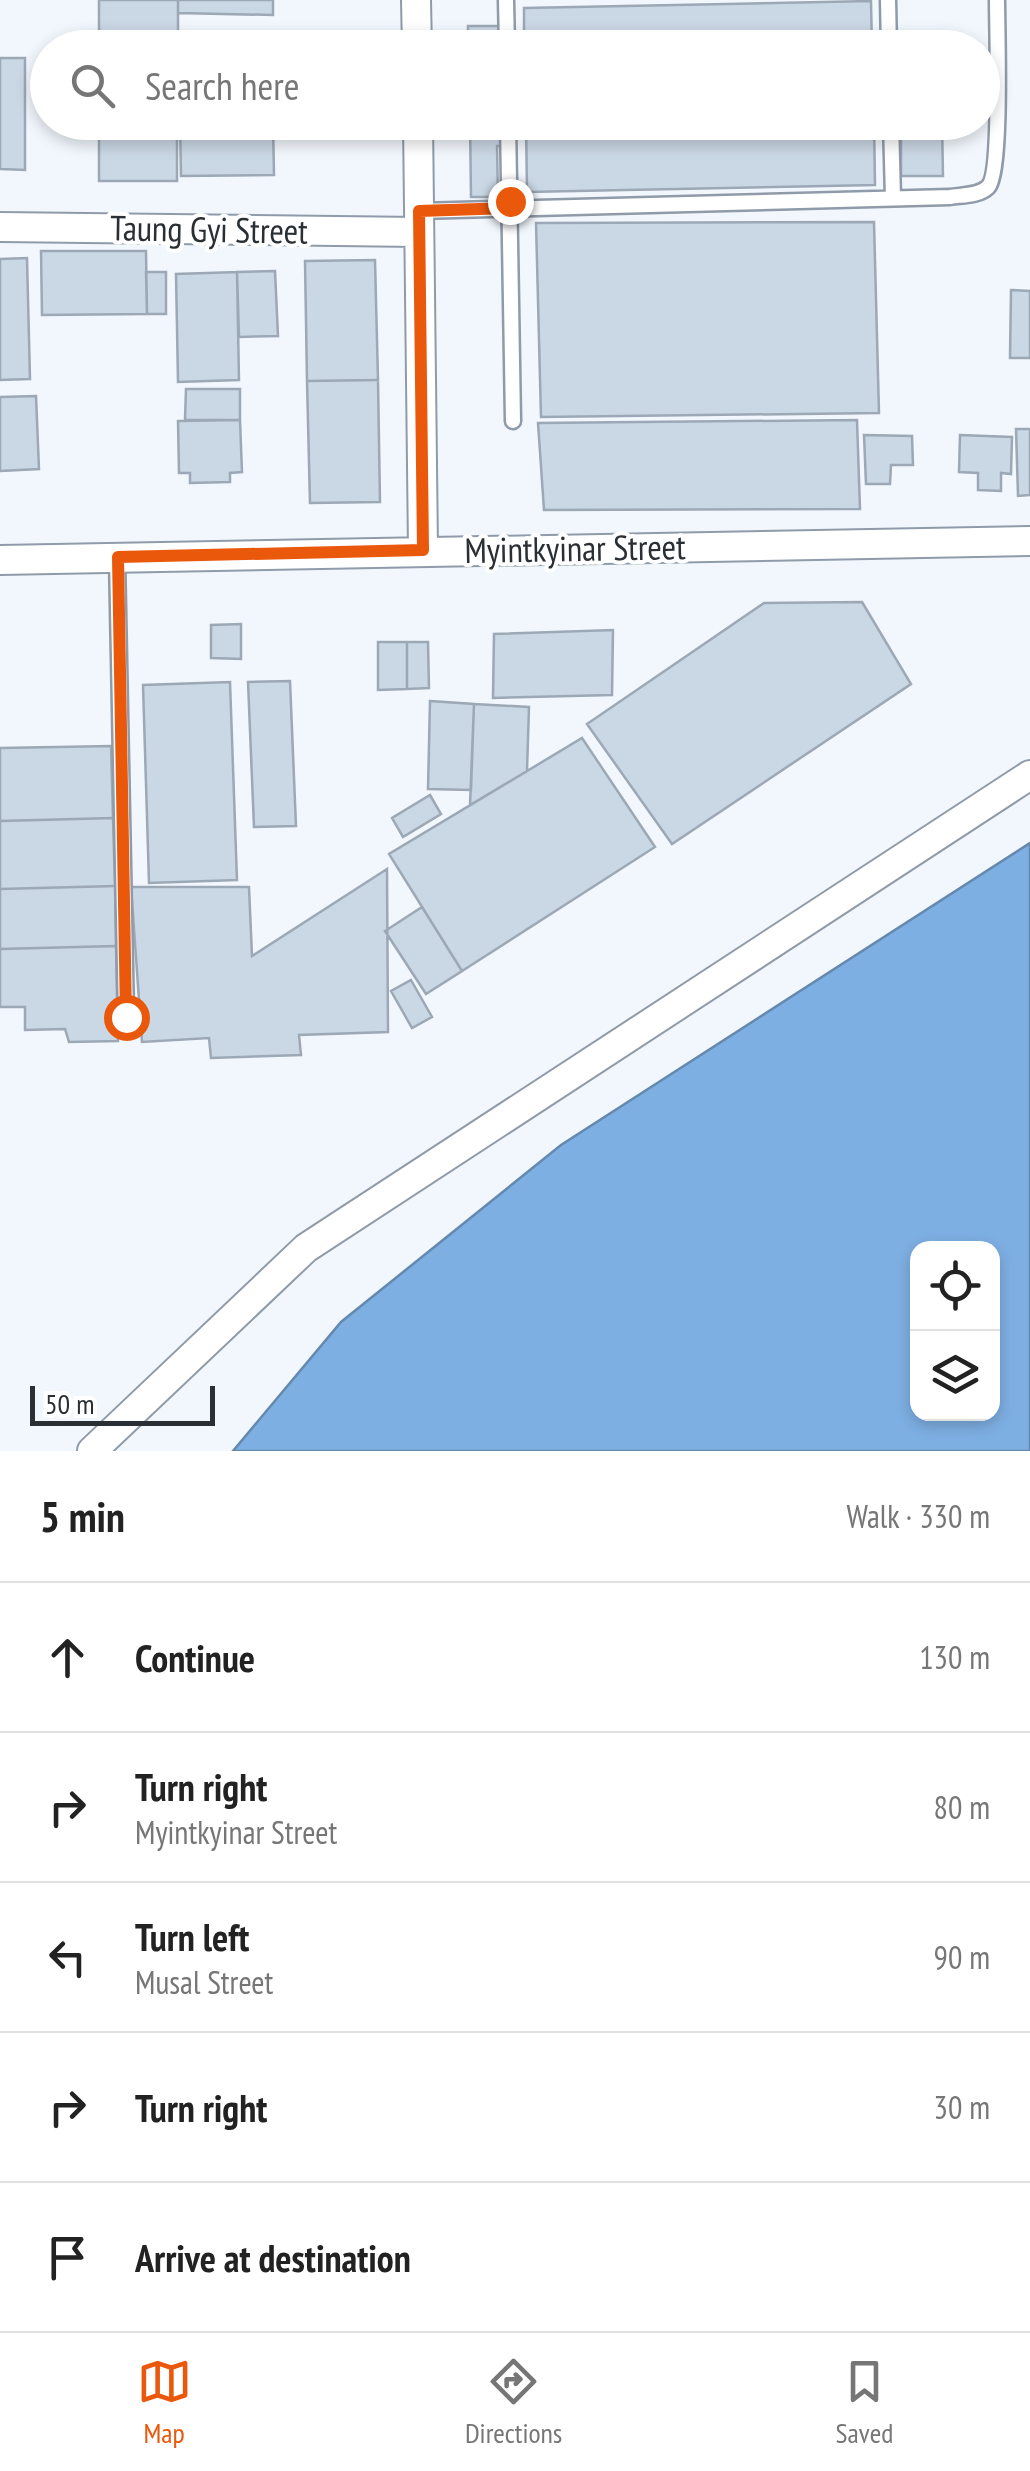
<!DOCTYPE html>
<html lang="en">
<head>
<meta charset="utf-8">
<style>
  :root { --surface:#fff; --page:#f2f2f2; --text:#222; --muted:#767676; --line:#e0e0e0; --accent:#ea580c }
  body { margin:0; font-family:"PT Sans Narrow",sans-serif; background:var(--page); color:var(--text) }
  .controls { position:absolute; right:30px; bottom:30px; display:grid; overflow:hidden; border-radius:20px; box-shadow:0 5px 15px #0003 }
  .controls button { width:90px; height:90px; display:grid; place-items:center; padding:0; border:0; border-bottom:2px solid var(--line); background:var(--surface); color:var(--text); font:50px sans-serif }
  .scale { position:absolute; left:30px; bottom:25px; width:185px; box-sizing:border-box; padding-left:10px; border:5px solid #2a2f34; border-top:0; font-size:28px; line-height:35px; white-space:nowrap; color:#2a2f34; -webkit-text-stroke:8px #fff; paint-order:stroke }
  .stop { position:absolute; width:30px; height:30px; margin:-22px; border:8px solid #ea580c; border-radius:50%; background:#fff }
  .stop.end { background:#ea580c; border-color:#fff; box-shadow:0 2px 10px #0008 }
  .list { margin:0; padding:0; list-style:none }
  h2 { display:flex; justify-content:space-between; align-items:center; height:130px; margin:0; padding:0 40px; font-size:42px }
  h2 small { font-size:32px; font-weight:400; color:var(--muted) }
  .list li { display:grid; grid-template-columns:65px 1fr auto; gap:30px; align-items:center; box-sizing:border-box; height:150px; padding:0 40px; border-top:2px solid var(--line) }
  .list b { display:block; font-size:38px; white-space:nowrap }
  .list p { margin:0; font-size:32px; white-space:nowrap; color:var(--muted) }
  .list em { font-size:32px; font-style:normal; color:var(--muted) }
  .icon { flex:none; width:55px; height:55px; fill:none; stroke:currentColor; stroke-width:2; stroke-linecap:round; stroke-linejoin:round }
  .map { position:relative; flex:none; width:1030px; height:1451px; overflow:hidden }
  .search { position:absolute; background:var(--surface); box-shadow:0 5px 15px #0003; left:30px; right:30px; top:30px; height:110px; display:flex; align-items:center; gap:25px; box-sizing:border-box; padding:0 35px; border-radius:55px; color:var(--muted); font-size:38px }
  .sheet { height:880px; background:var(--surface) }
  nav { display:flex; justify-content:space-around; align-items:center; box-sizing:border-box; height:140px; border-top:2px solid var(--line); background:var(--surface); font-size:28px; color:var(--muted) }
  nav a { display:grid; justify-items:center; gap:5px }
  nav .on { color:var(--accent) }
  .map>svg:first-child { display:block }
  .water { fill:#7eafe3; stroke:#6589ae; stroke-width:2.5; fill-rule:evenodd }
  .building { fill:#cad7e4; stroke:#9ca8b5; stroke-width:2.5 }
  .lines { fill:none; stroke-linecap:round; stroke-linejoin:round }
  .service-casing { stroke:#8f9ba8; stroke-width:19 }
  .minor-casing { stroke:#8f9ba8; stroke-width:32 }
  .service { stroke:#fff; stroke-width:14 }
  .minor { stroke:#fff; stroke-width:28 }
  .route { stroke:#ea580c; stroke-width:12 }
  .labels { text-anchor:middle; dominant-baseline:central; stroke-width:8; stroke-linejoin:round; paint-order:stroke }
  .street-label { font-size:35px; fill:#2a2f34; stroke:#fff }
</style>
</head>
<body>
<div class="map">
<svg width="1030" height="1451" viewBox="0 0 1030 1451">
  <rect width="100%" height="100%" fill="#f2f7fd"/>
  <!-- water -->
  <path class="water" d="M1030,843V1451H233L341,1322L561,1145ZM918,1248H992V1414H918Z"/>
  <!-- building -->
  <path class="building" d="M99,0H178V48H99Z
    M178,0H273V15L178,13Z
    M871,1L872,48H524V8Z
    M468,26H502V48H468Z
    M272,32V48H180V33Z
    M901,33H942V48H901Z
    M0,58H25V170L0,169Z
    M99,122H177V181H99Z
    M180,122H273L274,175L181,176Z
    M470,122H504V146H497L498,197H471Z
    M526,122H874L875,185L527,192Z
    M901,122H942L943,176H901Z
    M874,222L879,413L541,417L536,223Z
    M41,251H146L147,314L42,315Z
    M27,258L30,379L0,380V259Z
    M375,260L378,380L307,381L305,261Z
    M275,271L278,336L239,337L237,272Z
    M146,272H166V314H147Z
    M237,272L239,380L178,382L176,274Z
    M1011,290L1030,291V358H1010Z
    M378,380L380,502L310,503L307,381Z
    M186,389H240V420H185Z
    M36,396L39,469L0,471V397Z
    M240,420L242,472L230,473V482L190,483V473H179L178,421Z
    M857,420L860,509L544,510L538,423Z
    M1016,429H1030V495L1018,496Z
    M864,435L912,436L913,465H891L890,484H866Z
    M960,435L1012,437L1011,474L1001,473V491L978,490V473L959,472Z
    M862,602L911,684L672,844L587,724L764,603Z
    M241,624V659L211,658V625Z
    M613,630L612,695L493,698L494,634Z
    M378,642H407V689L378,690Z
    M407,642H428L429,688L407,689Z
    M290,681L296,826L254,827L248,682Z
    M230,682L237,880L149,883L143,685Z
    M430,701L474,704L471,790L428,789Z
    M474,704L529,707L527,771L470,805Z
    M582,738L655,847L462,971L389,854Z
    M111,746L113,818L0,821V748Z
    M430,795L441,814L403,837L392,818Z
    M113,818L115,886L0,889V821Z
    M387,869L388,1032L299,1035L301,1055L211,1058L209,1038L142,1042L131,887H249L252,956Z
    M115,886L116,946L0,949V889Z
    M422,907L462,971L426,994L385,931Z
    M116,946L118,1041L69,1042L65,1029L25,1030V1007H0V949Z
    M411,980L432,1017L412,1028L391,991Z"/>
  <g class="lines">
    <!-- service casing -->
    <g class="service-casing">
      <path id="service" d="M506,0L507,48
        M888,0L889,48
        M508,122L513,421
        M891,122L893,198
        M419,211L950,197C962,195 979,196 988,187C1002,173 997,28 997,0
        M117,557L126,1017"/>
    </g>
    <!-- minor casing -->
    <g class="minor-casing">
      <path id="minor" d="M416,0L417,48
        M418,122L423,550
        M0,227L419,232
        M0,560L1030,541
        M92,1451L306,1248L1030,775"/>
    </g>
    <!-- service -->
    <use href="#service" class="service"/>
    <!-- minor -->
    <use href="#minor" class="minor"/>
  </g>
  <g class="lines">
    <!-- route -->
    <path class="route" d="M126,1017L118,557L423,550L419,211L510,208V201"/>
  </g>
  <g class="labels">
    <!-- street labels -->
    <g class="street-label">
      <text transform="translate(209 229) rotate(1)">Taung Gyi Street</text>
      <text transform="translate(575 548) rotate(-1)">Myintkyinar Street</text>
    </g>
  </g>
</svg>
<div class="controls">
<button><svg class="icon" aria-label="locate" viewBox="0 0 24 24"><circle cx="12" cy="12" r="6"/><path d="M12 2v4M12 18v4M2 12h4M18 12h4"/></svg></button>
<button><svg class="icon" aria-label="layers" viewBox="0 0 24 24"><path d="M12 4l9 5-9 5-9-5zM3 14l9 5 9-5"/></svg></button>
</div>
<div class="scale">50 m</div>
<div class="stop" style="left:126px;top:1017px"></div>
<div class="stop end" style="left:510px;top:201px"></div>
<div class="search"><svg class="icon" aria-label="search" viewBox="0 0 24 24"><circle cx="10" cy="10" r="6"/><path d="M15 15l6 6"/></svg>Search here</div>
</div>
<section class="sheet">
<h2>5 min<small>Walk · 330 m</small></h2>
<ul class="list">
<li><svg class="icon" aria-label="ahead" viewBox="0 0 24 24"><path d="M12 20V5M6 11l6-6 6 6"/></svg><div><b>Continue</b></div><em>130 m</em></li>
<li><svg class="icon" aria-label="right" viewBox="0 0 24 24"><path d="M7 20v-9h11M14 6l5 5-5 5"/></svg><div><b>Turn right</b><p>Myintkyinar Street</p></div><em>80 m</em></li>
<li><svg class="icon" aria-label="left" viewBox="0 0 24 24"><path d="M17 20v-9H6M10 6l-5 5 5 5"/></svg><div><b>Turn left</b><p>Musal Street</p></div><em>90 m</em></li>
<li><svg class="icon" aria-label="right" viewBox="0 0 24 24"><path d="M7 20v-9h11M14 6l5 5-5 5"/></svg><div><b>Turn right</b></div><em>30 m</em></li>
<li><svg class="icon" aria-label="arrive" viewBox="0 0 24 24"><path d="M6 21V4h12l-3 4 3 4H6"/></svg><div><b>Arrive at destination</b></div></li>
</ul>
</section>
<nav>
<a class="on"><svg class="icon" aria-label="map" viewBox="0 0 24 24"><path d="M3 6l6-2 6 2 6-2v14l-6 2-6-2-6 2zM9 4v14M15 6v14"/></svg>Map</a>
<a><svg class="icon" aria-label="directions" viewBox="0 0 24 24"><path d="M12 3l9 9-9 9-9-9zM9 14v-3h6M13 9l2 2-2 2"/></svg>Directions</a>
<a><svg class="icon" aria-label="saved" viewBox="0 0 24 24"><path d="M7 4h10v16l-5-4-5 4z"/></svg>Saved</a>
</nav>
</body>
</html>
